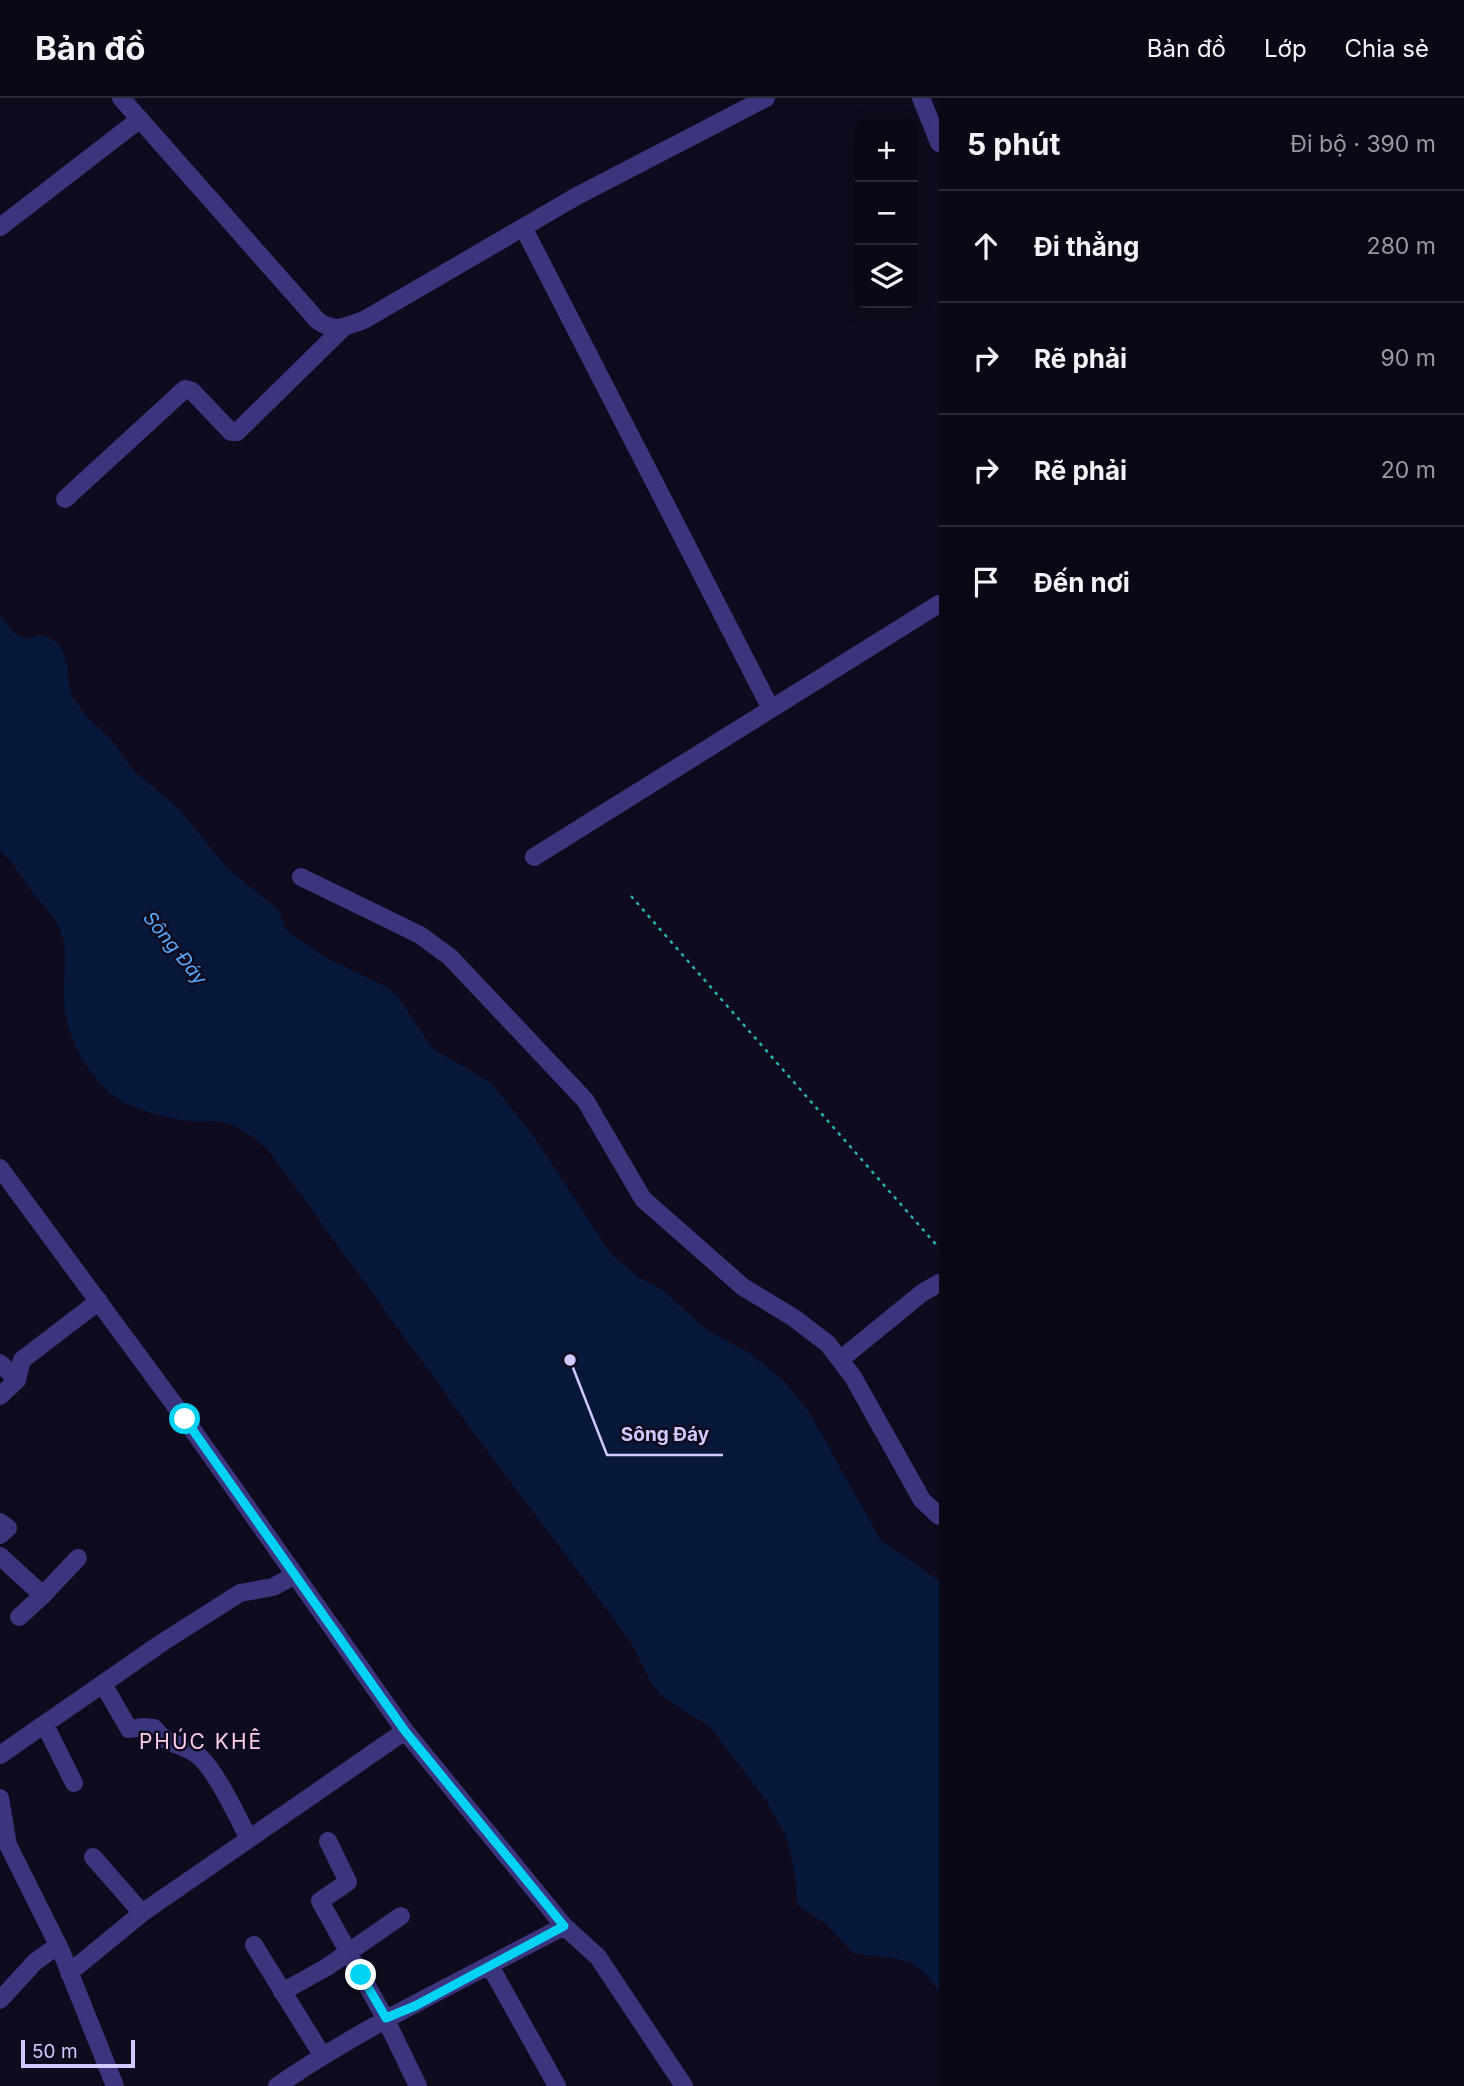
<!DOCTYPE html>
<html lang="vi">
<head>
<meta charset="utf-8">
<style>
  :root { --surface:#0b0816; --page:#14111f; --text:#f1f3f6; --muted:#9a9aa1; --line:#2b2935 }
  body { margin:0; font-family:Inter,sans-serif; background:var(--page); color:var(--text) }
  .controls { position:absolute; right:21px; top:21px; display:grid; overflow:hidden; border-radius:10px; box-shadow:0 4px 18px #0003 }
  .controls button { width:63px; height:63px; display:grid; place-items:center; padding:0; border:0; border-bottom:2px solid var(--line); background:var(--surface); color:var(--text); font:35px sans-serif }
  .scale { position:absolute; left:21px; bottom:18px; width:114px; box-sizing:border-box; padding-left:7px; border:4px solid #d1c9ff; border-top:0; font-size:19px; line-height:24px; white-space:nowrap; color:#d1c9ff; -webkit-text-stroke:5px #0f0b1e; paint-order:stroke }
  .stop { position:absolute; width:21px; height:21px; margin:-16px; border:5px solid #00d2f4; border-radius:50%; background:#fff }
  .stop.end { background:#00d2f4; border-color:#fff; box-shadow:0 2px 7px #0008 }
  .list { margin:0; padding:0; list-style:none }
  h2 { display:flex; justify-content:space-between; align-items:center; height:91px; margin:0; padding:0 28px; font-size:30px }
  h2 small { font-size:23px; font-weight:400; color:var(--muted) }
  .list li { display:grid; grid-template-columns:46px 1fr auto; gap:21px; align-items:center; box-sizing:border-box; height:112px; padding:0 28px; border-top:2px solid var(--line) }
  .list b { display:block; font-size:26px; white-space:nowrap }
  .list em { font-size:23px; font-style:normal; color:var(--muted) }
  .icon { flex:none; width:38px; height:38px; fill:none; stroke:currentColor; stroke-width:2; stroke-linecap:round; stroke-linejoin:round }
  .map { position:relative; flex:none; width:939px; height:1988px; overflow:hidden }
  header { display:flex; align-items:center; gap:42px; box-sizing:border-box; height:98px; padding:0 35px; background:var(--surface); border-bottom:2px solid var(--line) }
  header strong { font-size:33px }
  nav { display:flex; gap:38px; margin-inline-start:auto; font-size:24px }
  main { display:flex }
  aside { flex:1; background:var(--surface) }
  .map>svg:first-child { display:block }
  .water { fill:#08183b }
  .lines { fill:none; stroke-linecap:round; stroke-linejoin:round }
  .path { stroke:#2ab1ae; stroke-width:2.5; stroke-dasharray:3.5 5; stroke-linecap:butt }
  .minor { stroke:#3b357e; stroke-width:18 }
  .route { stroke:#00d2f4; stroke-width:9 }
  .labels { text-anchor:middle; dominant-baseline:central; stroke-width:5; stroke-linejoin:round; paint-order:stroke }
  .water-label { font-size:19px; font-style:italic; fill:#57abff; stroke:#0f0b1e }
  .quarter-label { font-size:21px; letter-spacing:2px; fill:#ffcbea; stroke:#0f0b1e }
  .leader { fill:none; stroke:#d1c9ff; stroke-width:2.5 }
  .callout-dot { fill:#d1c9ff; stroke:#0f0b1e; stroke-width:2.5 }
  .callout-label { font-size:19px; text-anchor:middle; font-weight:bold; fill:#d1c9ff; stroke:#0f0b1e; stroke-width:5; stroke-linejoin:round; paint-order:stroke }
</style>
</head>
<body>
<header>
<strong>Bản đồ</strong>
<nav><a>Bản đồ</a><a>Lớp</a><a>Chia sẻ</a></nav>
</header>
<main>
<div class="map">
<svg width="939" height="1988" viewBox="0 0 939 1988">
  <rect width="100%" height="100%" fill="#0f0b1e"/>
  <!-- water -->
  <path class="water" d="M0,518L15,536L24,541L37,537L50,540L58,546L66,561L71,597L87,619L109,639L133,672L177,709L228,771L279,812L286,832L326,860L387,889L398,899L432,950L491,985L534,1039L611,1156L638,1179L662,1192L707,1232L748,1254L784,1283L809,1314L880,1441L939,1483V1893C913,1853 895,1863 853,1855L826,1826L798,1807L794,1770L786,1738L766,1702L710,1629L663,1599L652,1586L631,1545L609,1514L488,1354L269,1053C255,1040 239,1026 219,1024C212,1023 205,1024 198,1024C170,1021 129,1013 108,993C84,972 65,934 64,903C63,879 70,851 59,829C54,816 41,806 33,795C22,780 15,765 0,753Z"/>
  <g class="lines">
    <!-- path -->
    <path class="path" d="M631,798L939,1150"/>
    <!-- minor -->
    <path class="minor" d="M121,0L318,223C336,235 344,229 364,222L577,98L766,0
      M921,0L939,45
      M0,129L140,21
      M523,129L771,611
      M65,401L185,291L192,293L231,334H237L343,230
      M534,759L939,506
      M301,779L420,837L450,859L585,1002L643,1101L743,1189L794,1220L828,1246L853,1279L922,1402L939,1418
      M0,1070L185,1321L405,1633L564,1828L598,1859L684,1988
      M841,1261L922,1195L939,1185
      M0,1265L17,1282
      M0,1298L17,1282L22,1262L99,1203
      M0,1424L8,1430L0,1437
      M0,1458L36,1491L41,1499L19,1519
      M41,1499L78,1460
      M103,1586L129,1631L144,1629L154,1630C169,1649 179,1644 196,1656C214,1668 238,1720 249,1741
      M45,1627L74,1685
      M0,1657L163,1544L240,1495L273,1489L295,1477
      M0,1700L8,1747L61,1853L115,1988
      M328,1743L348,1784L320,1803L385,1920L418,1988
      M93,1759L142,1815
      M254,1847L322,1957
      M490,1868L557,1988
      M69,1875L142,1815L405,1633
      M282,1894L327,1869L401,1818
      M0,1902L35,1864L58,1847
      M277,1988C367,1926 467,1880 564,1828"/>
  </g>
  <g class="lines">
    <!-- route -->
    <path class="route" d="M185,1321L405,1633L564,1828L415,1908L386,1920L361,1877"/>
  </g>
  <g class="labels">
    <!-- water labels -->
    <g class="water-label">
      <text transform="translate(175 850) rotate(51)">Sông Đáy</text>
    </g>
    <!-- quarter labels -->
    <g class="quarter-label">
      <text x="201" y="1643">PHÚC KHÊ</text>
    </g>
  </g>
  <!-- callouts -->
  <path class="leader" d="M570 1262L607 1357H723"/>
  <circle class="callout-dot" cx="570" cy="1262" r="7"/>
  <g class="callout-label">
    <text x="665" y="1343">Sông Đáy</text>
  </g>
</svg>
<div class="controls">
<button>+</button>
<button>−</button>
<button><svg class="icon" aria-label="layers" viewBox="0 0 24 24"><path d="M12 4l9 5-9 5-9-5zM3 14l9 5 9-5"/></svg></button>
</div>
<div class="scale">50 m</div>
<div class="stop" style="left:185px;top:1321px"></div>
<div class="stop end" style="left:361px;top:1877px"></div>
</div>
<aside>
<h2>5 phút<small>Đi bộ · 390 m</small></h2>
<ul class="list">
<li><svg class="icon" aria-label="ahead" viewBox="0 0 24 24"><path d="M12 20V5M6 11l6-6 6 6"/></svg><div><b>Đi thẳng</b></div><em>280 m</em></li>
<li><svg class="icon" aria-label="right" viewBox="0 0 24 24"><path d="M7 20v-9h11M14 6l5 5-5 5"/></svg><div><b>Rẽ phải</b></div><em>90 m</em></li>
<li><svg class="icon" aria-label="right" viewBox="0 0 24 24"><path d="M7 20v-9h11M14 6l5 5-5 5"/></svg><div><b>Rẽ phải</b></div><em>20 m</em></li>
<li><svg class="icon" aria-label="arrive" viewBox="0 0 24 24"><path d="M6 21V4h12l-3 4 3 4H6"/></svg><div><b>Đến nơi</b></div></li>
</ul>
</aside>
</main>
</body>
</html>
